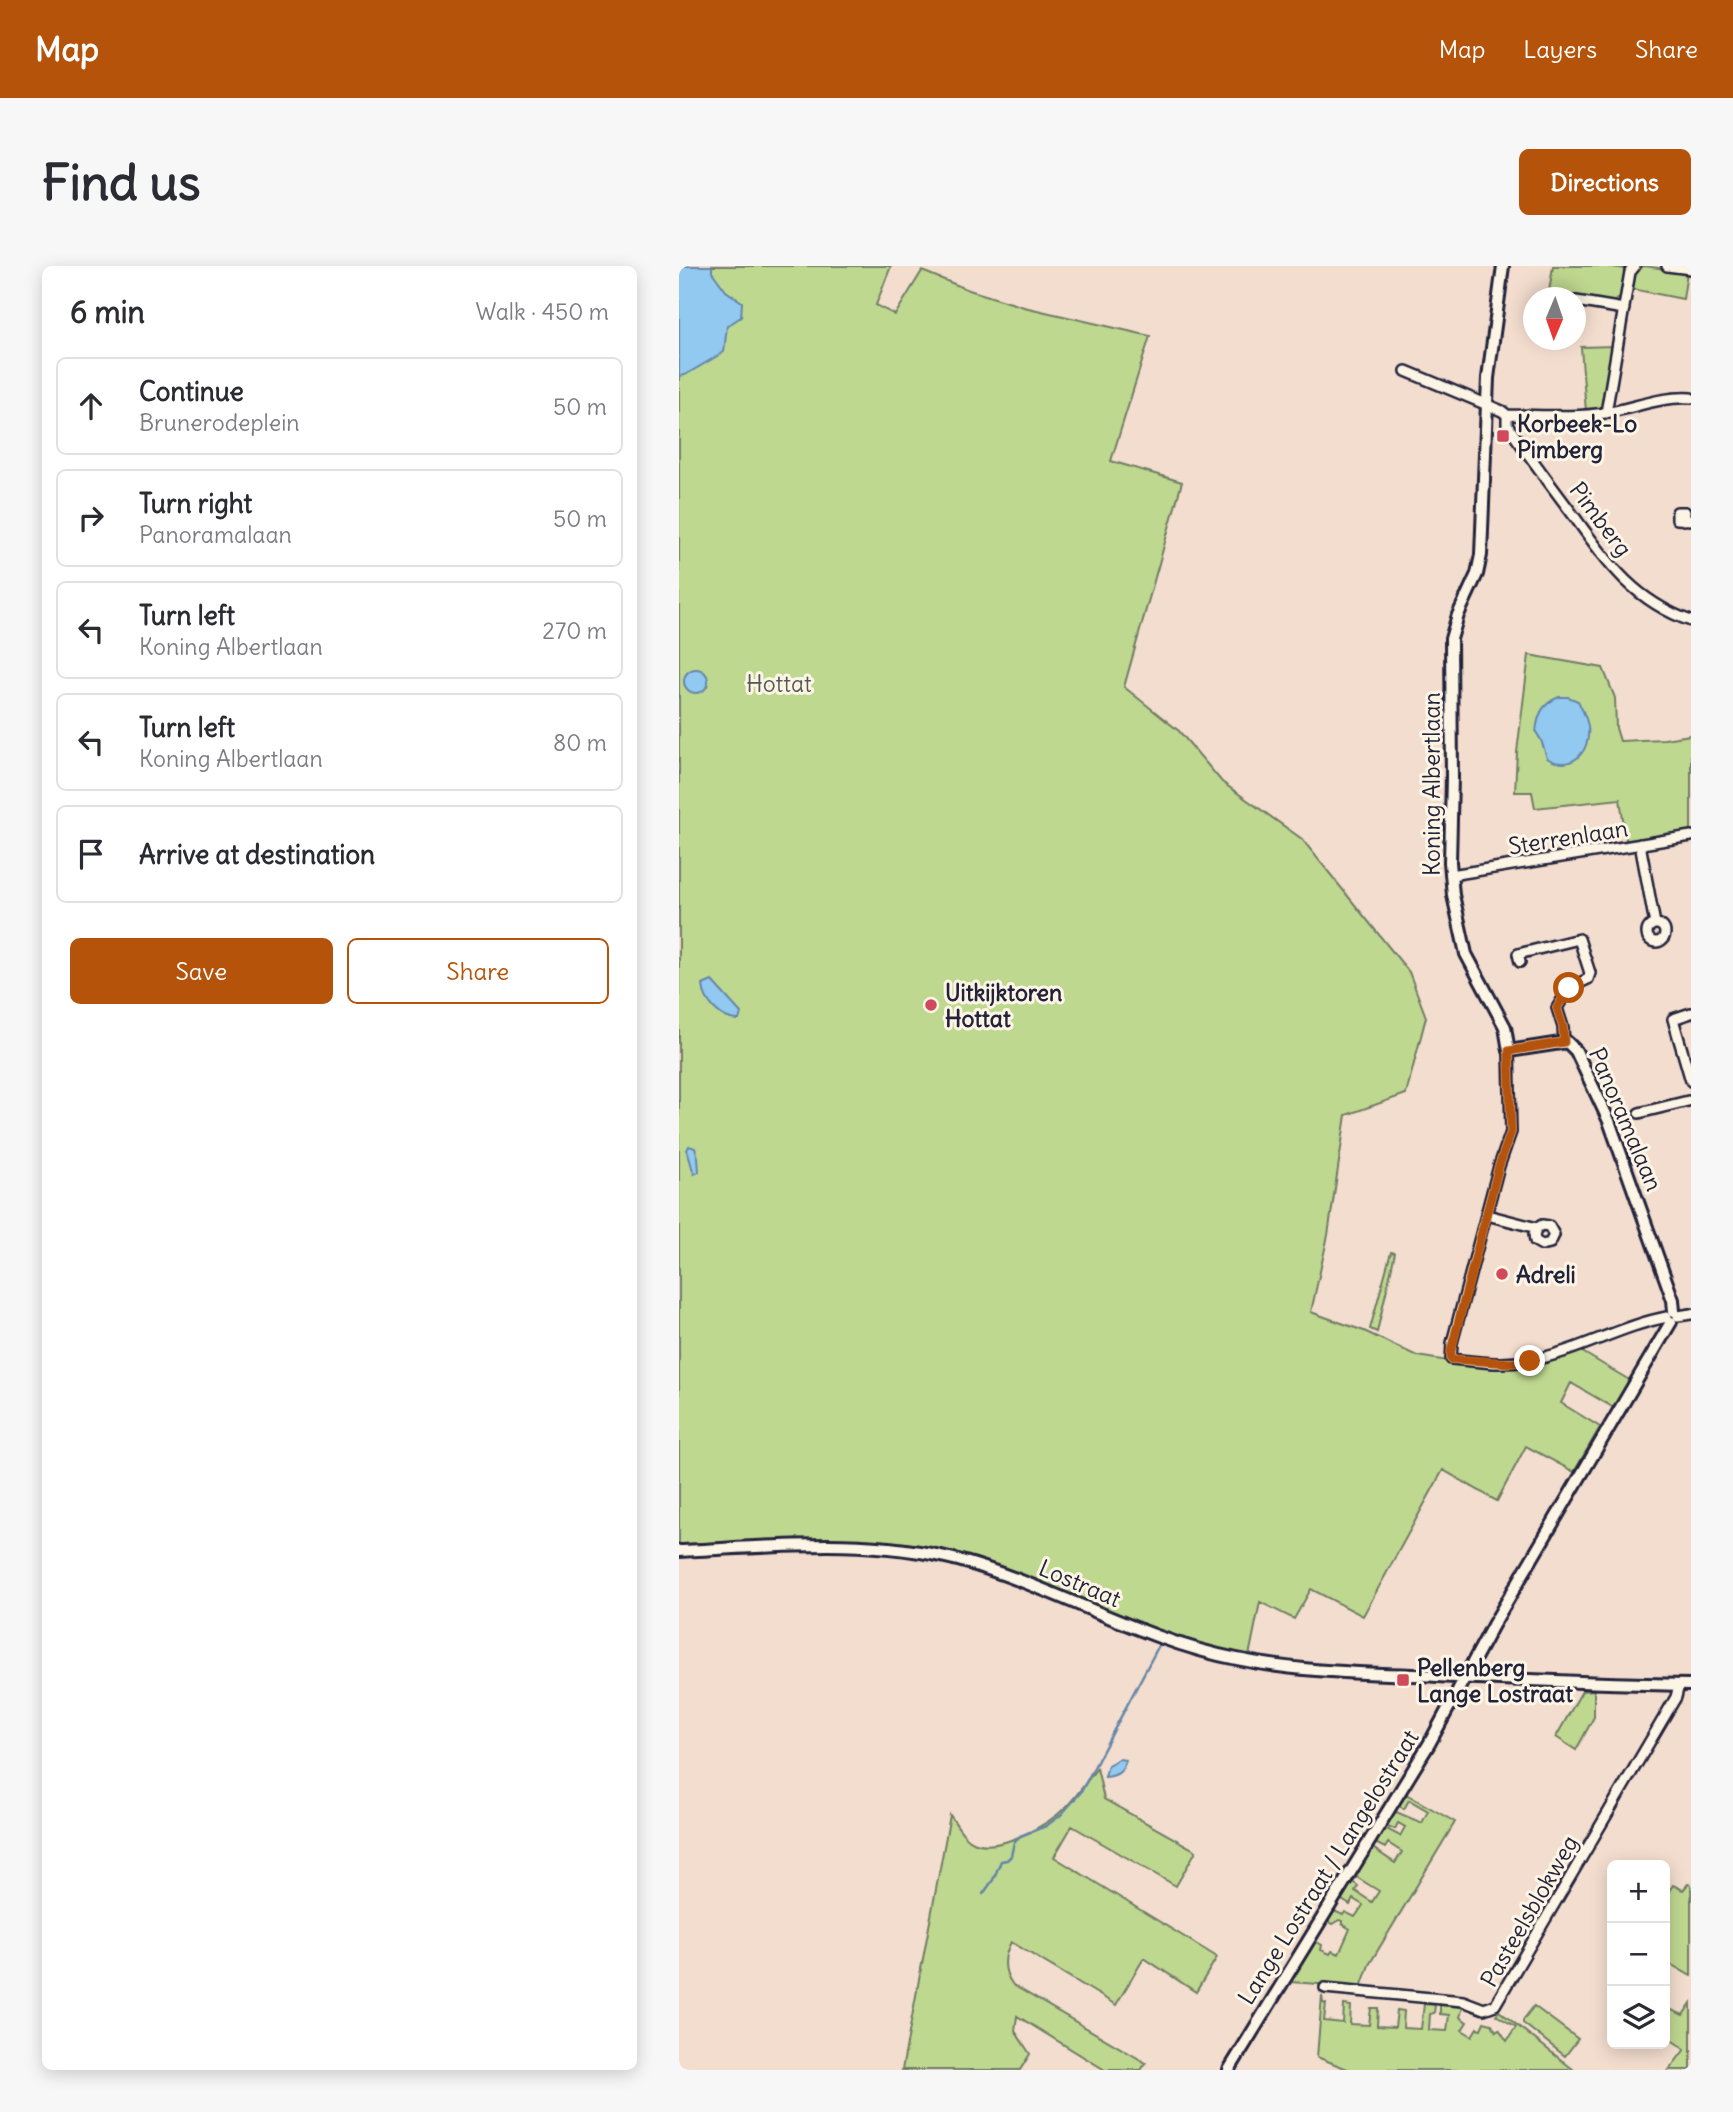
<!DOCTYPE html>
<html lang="en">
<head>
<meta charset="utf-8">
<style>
  :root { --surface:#fff; --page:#f7f7f7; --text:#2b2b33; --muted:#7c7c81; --line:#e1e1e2; --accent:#b45309 }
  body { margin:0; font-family:Delius,sans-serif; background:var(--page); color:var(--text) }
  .controls { position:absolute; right:21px; bottom:21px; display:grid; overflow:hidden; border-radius:10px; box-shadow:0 4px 18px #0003 }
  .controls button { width:63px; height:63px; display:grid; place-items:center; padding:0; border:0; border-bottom:2px solid var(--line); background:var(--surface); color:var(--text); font:35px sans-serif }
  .compass { position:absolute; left:844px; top:21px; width:63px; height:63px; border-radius:50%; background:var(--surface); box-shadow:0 4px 18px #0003; rotate:182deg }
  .stop { position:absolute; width:21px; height:21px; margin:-16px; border:5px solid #b45309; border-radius:50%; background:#fff }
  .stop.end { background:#b45309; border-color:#fff; box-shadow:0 2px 7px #0008 }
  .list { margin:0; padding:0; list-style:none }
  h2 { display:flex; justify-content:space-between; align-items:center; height:91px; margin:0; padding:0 28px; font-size:30px }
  h2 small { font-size:23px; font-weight:400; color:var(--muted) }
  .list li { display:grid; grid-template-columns:46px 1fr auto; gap:21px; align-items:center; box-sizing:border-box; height:98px; margin:0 14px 14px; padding:0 14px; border:2px solid var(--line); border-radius:10px }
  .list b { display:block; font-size:26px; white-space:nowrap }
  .list p { margin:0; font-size:23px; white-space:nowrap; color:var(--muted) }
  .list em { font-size:23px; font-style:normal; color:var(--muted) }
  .actions { display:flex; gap:14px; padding:21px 28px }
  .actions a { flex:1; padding:16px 0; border:2px solid var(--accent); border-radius:10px; text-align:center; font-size:24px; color:var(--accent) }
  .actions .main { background:var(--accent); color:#fff }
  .icon { flex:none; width:38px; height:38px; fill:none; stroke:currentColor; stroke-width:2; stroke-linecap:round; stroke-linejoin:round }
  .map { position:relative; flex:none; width:1012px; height:1804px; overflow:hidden; border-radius:10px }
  header { display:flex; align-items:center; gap:42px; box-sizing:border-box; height:98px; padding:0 35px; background:var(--accent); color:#fff }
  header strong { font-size:33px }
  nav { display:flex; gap:38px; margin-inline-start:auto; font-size:24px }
  .intro { display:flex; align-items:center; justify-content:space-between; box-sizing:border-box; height:168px; padding:0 42px }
  h1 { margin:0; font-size:49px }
  .button { padding:18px 32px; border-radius:10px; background:var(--accent); color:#fff; font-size:24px; font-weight:700 }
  main { display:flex; gap:42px; padding:0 42px }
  aside { flex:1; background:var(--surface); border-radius:10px; box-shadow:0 4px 18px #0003 }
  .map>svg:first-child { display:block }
  .green { fill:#bfd88f; stroke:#707d65; stroke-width:2 }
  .water { fill:#92c9f1; stroke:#6586a8; stroke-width:2 }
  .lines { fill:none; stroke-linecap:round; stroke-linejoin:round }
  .stream { stroke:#6586a8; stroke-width:2.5 }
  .minor-casing { stroke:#22223b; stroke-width:14 }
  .tertiary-casing { stroke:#22223b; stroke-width:16 }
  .minor { stroke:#fcf5e5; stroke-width:9 }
  .tertiary { stroke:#fcf5e5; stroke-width:10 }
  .route { stroke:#b45309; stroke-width:9 }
  .poi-dot { fill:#d1495b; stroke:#fcf5e5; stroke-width:2.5 }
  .labels { text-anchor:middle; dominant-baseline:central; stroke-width:6; stroke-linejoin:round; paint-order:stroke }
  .poi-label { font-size:23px; font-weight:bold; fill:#22223b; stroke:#fcf5e5; text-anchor:start }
  .street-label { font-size:23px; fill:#22223b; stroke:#fcf5e5 }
  .park-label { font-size:23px; fill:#515954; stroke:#fcf5e5 }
</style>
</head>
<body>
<header>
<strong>Map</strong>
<nav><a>Map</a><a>Layers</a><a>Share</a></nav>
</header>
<div class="intro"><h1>Find us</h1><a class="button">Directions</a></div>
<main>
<aside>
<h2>6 min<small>Walk · 450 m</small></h2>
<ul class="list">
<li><svg class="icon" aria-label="ahead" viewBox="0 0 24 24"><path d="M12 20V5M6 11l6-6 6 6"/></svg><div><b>Continue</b><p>Brunerodeplein</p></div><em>50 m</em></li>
<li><svg class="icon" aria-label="right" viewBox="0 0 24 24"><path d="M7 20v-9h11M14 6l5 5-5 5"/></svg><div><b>Turn right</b><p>Panoramalaan</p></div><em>50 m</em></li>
<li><svg class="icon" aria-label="left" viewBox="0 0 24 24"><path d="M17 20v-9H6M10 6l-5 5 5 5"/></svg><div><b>Turn left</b><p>Koning Albertlaan</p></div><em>270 m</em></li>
<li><svg class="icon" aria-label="left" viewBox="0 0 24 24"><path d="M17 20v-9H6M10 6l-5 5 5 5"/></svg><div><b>Turn left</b><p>Koning Albertlaan</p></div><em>80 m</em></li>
<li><svg class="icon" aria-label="arrive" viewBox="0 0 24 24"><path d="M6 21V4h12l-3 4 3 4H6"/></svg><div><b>Arrive at destination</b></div></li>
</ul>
<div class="actions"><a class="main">Save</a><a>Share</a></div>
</aside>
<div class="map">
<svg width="1012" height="1804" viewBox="0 0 1012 1804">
  <rect width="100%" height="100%" fill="#f3ddce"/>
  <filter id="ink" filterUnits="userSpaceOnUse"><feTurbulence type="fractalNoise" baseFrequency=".0143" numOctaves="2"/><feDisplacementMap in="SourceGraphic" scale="14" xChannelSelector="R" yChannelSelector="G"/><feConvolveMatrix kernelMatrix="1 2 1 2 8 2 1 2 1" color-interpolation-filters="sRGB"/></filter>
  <g filter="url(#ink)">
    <!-- green -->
    <path class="green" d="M0,0H212L197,39L216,49L243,5L290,24L345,41L471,70L432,195L503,216L445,421L500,465L543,516L623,573L730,706L747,751L727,828L667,849L649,969L632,1046L685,1065L738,1090L763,1094L833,1099L900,1084L952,1115L935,1142L892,1117L882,1137L921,1161L895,1206L847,1180L818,1235L764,1204L684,1350L632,1323L615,1353L581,1336L570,1390C532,1382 494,1372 458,1358C401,1337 348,1308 290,1291C196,1264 97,1275 0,1278Z
      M874,0H927L947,3L941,31L935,36L870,26Z
      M965,0L1008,6L1004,33L953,23L956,6Z
      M934,80L923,142L922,144L907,146L902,81Z
      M850,389L924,402L936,432L937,462L941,475L985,473L1012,469V568L948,579L941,533L856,542L853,526H836L838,486Z
      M712,986L716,987L698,1066L691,1063Z
      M915,1424V1451L897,1484L877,1471L903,1425Z
      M418,1502L425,1533L517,1585L497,1620L393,1560L375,1591L538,1691L517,1726L465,1692L437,1739L332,1676C324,1691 323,1705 334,1719L467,1797L462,1804H426L338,1750L336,1765L351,1788L341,1804H223L271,1549C278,1559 285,1573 297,1577C322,1586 370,1558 387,1541C398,1530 408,1515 418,1502Z
      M727,1528L776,1556L690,1699L682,1721L612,1716L634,1674L643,1679L642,1684L651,1688L653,1685L660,1688L671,1663L663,1658V1655L660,1654L653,1658L647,1654L653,1644L664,1649L666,1646L676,1651L684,1639L674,1633L671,1639L660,1632L671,1614L679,1620L676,1625L693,1636L700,1625L674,1609L692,1581L716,1597L723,1586L709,1577L706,1582L694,1576L704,1561L721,1570L726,1561L719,1557L716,1563L706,1559L715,1545L743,1557L749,1545L730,1534L725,1543L719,1539Z
      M1009,1618L1012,1619V1710L986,1695V1631L994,1619L1004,1624Z
      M643,1730L644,1737L647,1738L645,1755L664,1757L665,1739L672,1740L671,1758L690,1759L692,1742H699L698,1760L716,1761L718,1744L725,1745L724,1762L742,1763L745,1738L756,1739L755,1747L751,1748L750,1764L768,1765L770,1749L761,1748V1739L784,1741L781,1751L788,1756L783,1764L793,1770L798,1762L802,1763L805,1756L813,1758L817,1765L820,1763L828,1775L837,1761L817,1749L820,1745L895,1804H671L638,1791Z
      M1012,1737V1804H990L1006,1783L986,1770V1741L1004,1749Z
      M855,1740L899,1773L886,1790L844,1757V1754Z"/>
    <!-- water -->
    <path class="water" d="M0,0H33V6L47,25L63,36L62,51L48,60L45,86L6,109L0,110Z
      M5 415a12 12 0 1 1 24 0a12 12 0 1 1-24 0Z
      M880,431H889L899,435C903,443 908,452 909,461C912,486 892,507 868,492L862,474L857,466C859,448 863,438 880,431Z
      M33,715L62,747L60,754C43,755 25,736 24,719Z
      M10,880L16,882L19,891L20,906L15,908L8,884Z
      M440,1493L447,1494C444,1506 438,1510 426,1511L429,1499Z"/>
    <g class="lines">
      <!-- stream -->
      <path class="stream" d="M304,1628L314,1614L322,1595L328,1594L332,1590L335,1576L341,1570L367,1560L382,1549L402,1526L480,1379"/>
      <!-- minor casing -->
      <g class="minor-casing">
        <path id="minor" d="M988,0L1012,3
          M897,35L945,43
          M727,105L823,145L828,149C861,149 894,152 926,147C956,142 981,130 1012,132
          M927,147L951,6L956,0
          M828,149V159C849,188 870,217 892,246C927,294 953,334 1012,355
          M1005,254L1006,246H998V253L1012,254
          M961,578L976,658
          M772,609L1012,570
          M968 667a9 9 0 1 1 18 0a9 9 0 1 1-18 0Z
          M841,696L839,688L900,673L911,707L909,713L890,722L878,742L884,761L885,777
          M1012,747L994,753L1012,815
          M830,785L832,866L820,900L773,1077L772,1093C798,1096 823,1099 848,1095C897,1087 940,1060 988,1051
          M960,847L1009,835
          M808,949L858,962L863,959L870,960L875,969L871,977L863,979L856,975L855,968L858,962
          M999,1050L1012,1048
          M646,1722L784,1735L805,1743L816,1739L997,1431L1000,1419"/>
      </g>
      <!-- tertiary casing -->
      <g class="tertiary-casing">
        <path id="tertiary" d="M824,0L809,112L802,289L798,308L779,349L772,373L773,511L771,596L774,629L787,688L826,761L830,785L888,776L897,785L930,855L994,1034L995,1045
          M0,1285C93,1281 188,1270 279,1294C375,1320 460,1374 558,1393C624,1407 691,1407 758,1410C843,1414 927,1418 1012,1419
          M550,1804L750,1478L814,1359L992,1056"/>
      </g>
      <!-- minor -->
      <use href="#minor" class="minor"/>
      <!-- tertiary -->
      <use href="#tertiary" class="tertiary"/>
    </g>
  </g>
  <g class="lines" filter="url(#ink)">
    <!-- route -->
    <path class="route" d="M851,1095L832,1097L772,1093V1085L820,900L832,866L830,785L885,776L884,761L878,742L890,722"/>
  </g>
  <!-- markers -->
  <g class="poi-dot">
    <rect x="817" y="163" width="14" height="14" rx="3.5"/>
    <circle cx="252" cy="739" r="7"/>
    <circle cx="823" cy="1008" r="7"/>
    <rect x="717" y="1407" width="14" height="14" rx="3.5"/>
  </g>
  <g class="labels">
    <!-- poi labels -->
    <g class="poi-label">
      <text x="838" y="157">Korbeek-Lo<tspan x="838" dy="26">Pimberg</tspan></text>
      <text x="266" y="726">Uitkijktoren<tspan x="266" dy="26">Hottat</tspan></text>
      <text x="837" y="1008">Adreli</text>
      <text x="738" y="1401">Pellenberg<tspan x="738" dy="26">Lange Lostraat</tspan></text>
    </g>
    <!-- street labels -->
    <g class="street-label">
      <text transform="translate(922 253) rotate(53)">Pimberg</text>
      <text transform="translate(752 518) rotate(-90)">Koning Albertlaan</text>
      <text transform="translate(889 571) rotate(-9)">Sterrenlaan</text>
      <text transform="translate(947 853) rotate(67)">Panoramalaan</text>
      <text transform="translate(401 1317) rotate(23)">Lostraat</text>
      <text transform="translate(649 1601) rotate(-58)">Lange Lostraat / Langelostraat</text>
      <text transform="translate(850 1645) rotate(-60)">Pasteelsblokweg</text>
    </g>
    <!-- park labels -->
    <g class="park-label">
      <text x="100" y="417">Hottat</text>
    </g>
  </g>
</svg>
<div class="controls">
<button>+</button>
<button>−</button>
<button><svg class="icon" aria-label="layers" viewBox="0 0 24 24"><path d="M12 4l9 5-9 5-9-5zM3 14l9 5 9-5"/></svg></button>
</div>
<svg class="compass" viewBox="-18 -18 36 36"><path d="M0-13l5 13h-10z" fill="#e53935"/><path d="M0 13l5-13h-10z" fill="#7c7c81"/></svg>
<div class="stop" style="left:890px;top:722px"></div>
<div class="stop end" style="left:851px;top:1095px"></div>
</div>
</main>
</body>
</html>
